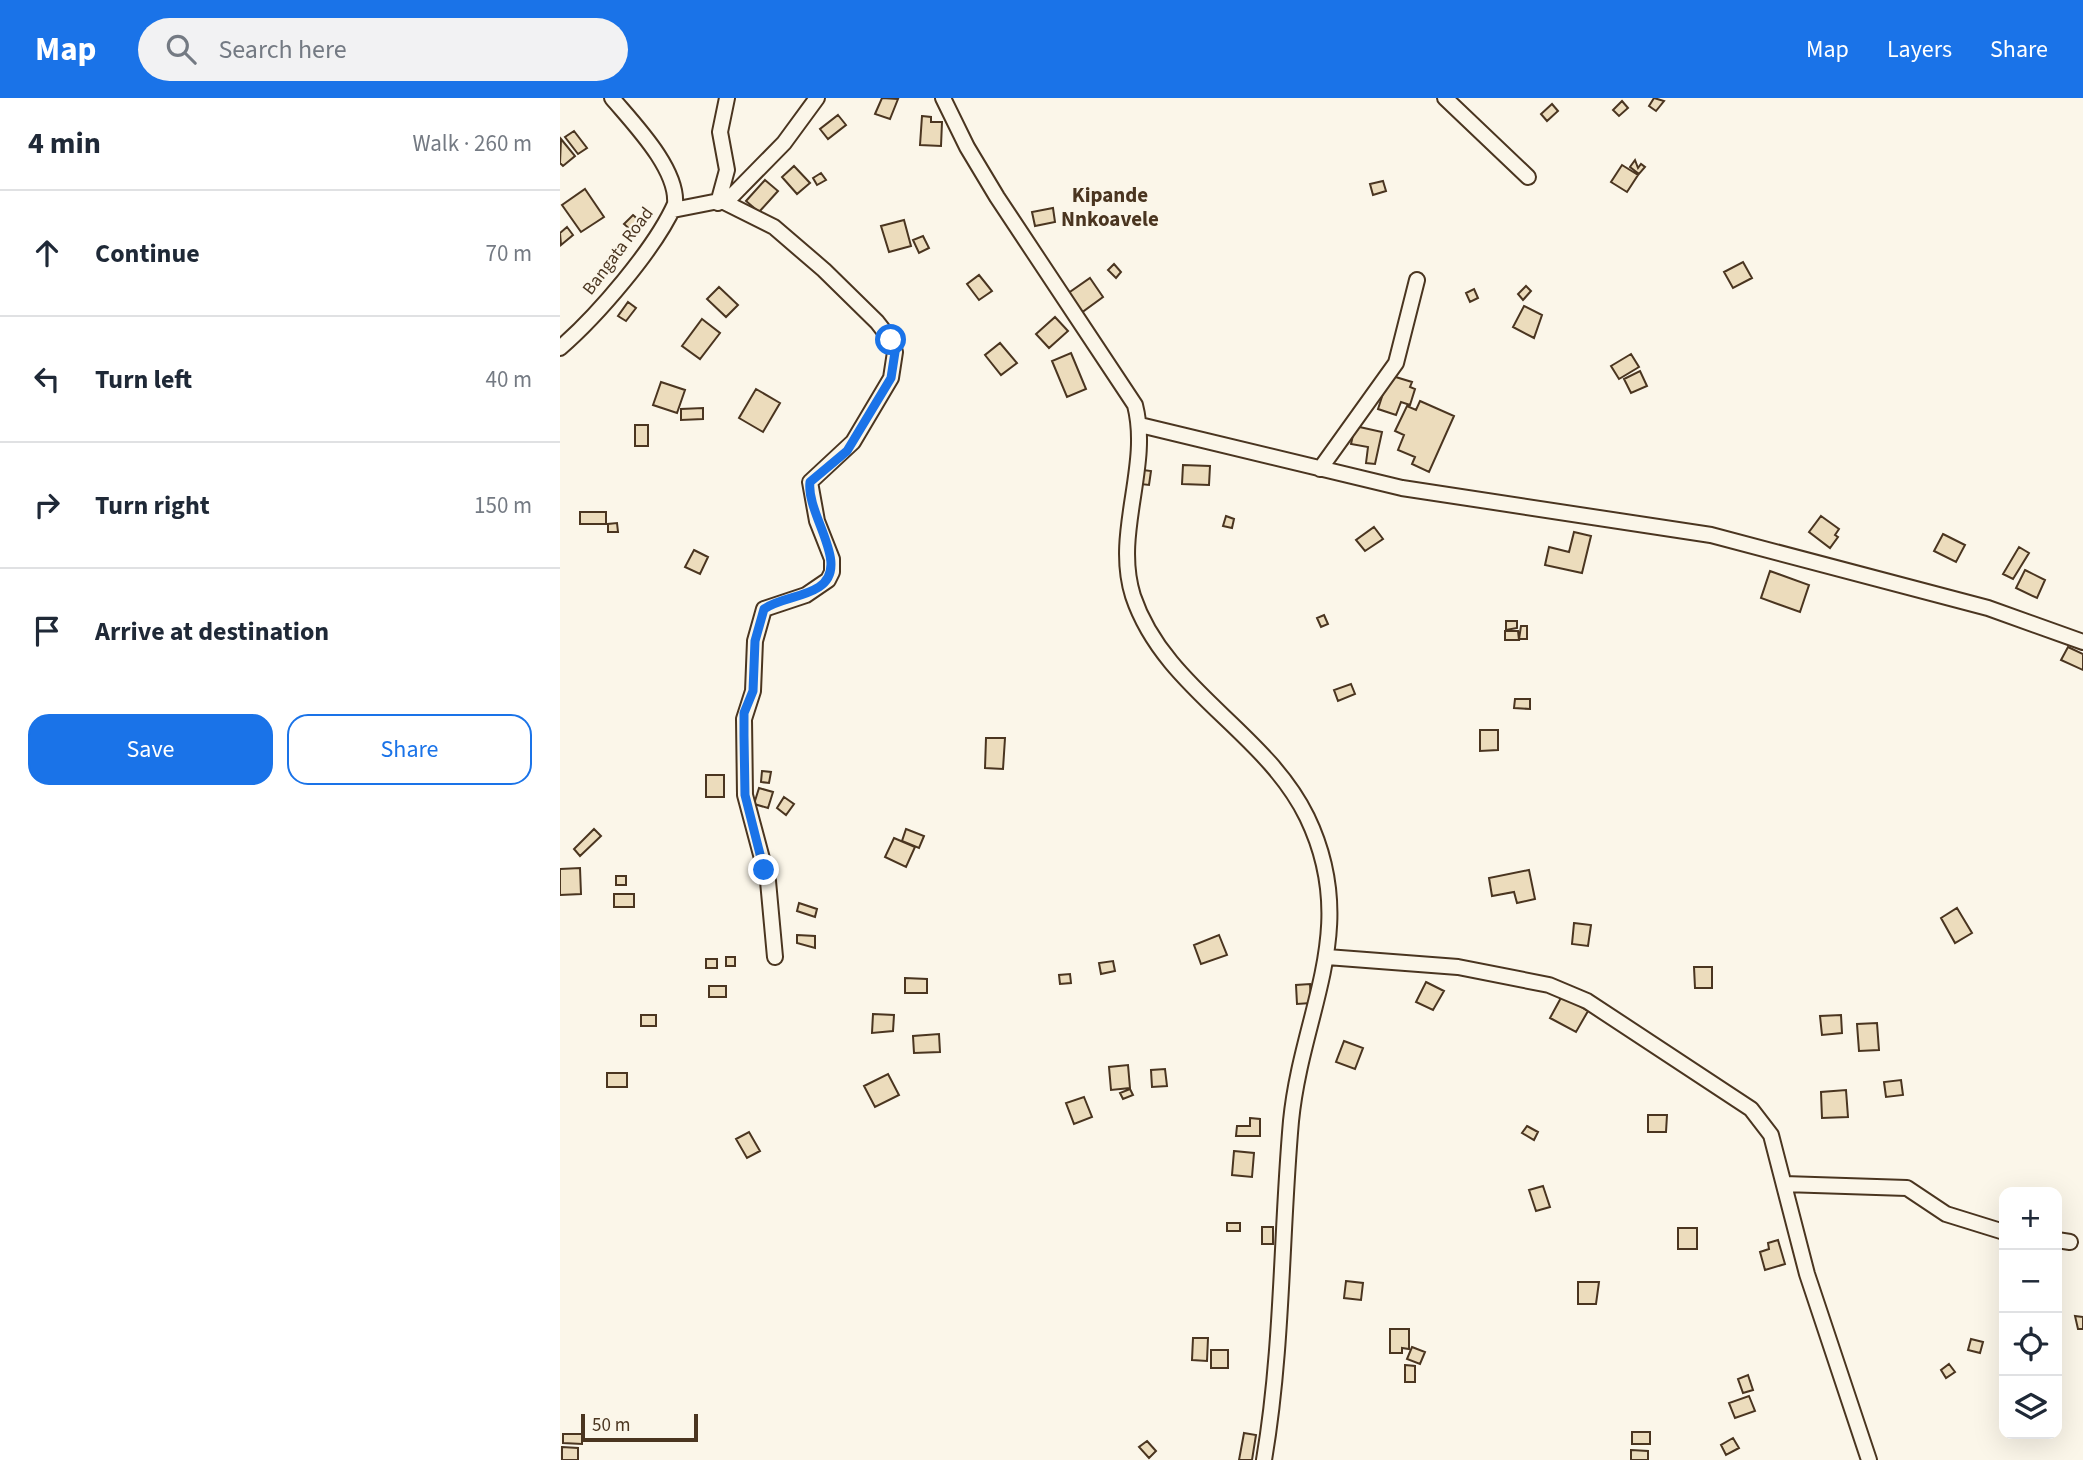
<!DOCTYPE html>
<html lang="en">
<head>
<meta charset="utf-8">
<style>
  :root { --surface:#fff; --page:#f2f2f3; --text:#1f2937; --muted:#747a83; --line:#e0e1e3; --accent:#1a73e8 }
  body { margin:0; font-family:"Source Sans 3",sans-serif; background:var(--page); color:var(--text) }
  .controls { position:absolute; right:21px; bottom:21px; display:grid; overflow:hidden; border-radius:14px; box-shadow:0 7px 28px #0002 }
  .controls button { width:63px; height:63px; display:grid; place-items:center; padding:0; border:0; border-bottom:2px solid var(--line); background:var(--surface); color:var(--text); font:35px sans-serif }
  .scale { position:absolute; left:21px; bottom:18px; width:117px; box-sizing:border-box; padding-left:7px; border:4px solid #4a3520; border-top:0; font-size:19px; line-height:24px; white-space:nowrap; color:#4a3520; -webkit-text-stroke:5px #fbf6e9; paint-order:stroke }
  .stop { position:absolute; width:21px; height:21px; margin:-16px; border:5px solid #1a73e8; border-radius:50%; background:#fff }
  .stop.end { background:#1a73e8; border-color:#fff; box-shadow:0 2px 7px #0008 }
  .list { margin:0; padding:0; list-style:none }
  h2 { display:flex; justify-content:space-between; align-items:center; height:91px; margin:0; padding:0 28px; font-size:30px }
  h2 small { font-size:23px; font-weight:400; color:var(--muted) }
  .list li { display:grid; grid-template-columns:46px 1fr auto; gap:21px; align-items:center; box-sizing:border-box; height:126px; padding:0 28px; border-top:2px solid var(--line) }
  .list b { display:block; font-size:26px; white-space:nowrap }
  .list em { font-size:23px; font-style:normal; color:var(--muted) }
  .actions { display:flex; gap:14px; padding:21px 28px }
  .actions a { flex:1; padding:16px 0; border:2px solid var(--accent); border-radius:21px; text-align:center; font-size:24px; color:var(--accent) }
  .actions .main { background:var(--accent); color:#fff }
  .icon { flex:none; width:38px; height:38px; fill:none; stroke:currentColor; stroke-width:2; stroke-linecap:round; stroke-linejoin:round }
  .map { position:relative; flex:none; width:1523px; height:1362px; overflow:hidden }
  header { display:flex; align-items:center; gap:42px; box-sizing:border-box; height:98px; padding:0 35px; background:var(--accent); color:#fff }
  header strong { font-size:33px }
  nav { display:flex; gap:38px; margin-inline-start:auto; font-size:24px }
  .search { width:490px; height:63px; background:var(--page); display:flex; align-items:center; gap:18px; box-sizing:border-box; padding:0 24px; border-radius:38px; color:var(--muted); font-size:26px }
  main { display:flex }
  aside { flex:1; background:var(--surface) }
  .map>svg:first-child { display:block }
  .building { fill:#ecdcbc; stroke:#4a3520; stroke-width:2 }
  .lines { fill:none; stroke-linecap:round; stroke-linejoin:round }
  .minor-casing { stroke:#4a3520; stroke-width:18 }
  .minor { stroke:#fbf6e9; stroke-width:14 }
  .route { stroke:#1a73e8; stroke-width:9 }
  .labels { text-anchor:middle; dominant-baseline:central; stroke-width:5; stroke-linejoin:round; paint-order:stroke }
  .street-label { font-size:18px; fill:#4a3520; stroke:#fbf6e9 }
  .quarter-label { font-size:21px; font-weight:bold; fill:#4a3520; stroke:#fbf6e9 }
</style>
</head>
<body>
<header>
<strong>Map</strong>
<div class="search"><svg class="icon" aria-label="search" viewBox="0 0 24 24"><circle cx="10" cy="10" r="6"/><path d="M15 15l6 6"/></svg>Search here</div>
<nav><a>Map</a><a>Layers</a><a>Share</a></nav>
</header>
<main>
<aside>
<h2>4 min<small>Walk · 260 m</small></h2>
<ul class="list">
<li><svg class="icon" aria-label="ahead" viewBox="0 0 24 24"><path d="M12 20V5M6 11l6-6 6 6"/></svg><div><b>Continue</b></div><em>70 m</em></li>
<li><svg class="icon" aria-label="left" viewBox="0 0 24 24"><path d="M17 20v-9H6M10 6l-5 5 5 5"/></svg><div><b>Turn left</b></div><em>40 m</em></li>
<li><svg class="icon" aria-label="right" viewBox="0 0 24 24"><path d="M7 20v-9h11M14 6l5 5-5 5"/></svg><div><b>Turn right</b></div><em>150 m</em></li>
<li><svg class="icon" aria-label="arrive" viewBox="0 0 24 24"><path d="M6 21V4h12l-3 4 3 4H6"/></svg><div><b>Arrive at destination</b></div></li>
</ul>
<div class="actions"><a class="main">Save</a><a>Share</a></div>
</aside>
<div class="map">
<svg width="1523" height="1362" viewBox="0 0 1523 1362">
  <rect width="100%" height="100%" fill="#fbf6e9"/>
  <!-- building -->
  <path class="building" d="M322,0L338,1L330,21L315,16Z
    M1094,0L1104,3L1096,13L1089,8Z
    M1062,3L1068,10L1059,18L1053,12Z
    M992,6L998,13L987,23L981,16Z
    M278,17L286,27L268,41L260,31Z
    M362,18L371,19V24H382L381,48L360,47Z
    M14,33L27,50L18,56L5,39Z
    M1,41L15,58L3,68L0,65Z
    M1075,62L1078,70L1081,66L1085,69L1079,76L1070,69Z
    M1062,67L1078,77L1067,94L1051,84Z
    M234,68L250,85L237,96L222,79Z
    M261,75L266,82L257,87L253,80Z
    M205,82L218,93L199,114L186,103Z
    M823,83L826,93L813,97L810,86Z
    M25,91L44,119L21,134L2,107Z
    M493,110L495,124L475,128L472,114Z
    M73,117L82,125L73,134L64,126Z
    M344,122L351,148L329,154L321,128Z
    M7,129L13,137L1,147L0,135Z
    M363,138L369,150L359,155L353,142Z
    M1183,164L1192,180L1173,190L1164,174Z
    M554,166L561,174L556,180L548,172Z
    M419,177L432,193L419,202L407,186Z
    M530,180L543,199L521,215L507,196Z
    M966,188L971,193L963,202L958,196Z
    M159,189L178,207L166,219L147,201Z
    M914,191L918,200L910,204L906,195Z
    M68,204L76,210L66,223L58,218Z
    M964,208L982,217L974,240L953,229Z
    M495,219L508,233L489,250L476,236Z
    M142,221L160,235L140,261L122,248Z
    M440,245L457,265L441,277L425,257Z
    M511,255L526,291L507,299L492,263Z
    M1071,256L1079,269L1059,281L1051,268Z
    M1080,273L1087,288L1071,295L1064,281Z
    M829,277L852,284L850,289L855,291L850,307L841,304L836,317L818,311Z
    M101,284L125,292L117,315L93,307Z
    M196,291L220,305L203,334L179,320Z
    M860,303L894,318L869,374L852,366L855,359L838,352L844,337L835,333L847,308L856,312Z
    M143,310V321L121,322V311Z
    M75,327H88V348H75Z
    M795,328L822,334L815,366L806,365L808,349L791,346Z
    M623,367L650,368L649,387L622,386Z
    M583,372L591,373L589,387L580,386Z
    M20,414H46V426H20Z
    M666,418L674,421L672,430L663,428Z
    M1261,418L1279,431L1275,437L1278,439L1270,450L1249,434Z
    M57,425L58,434H48V426Z
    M814,429L823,441L805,453L796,442Z
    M1014,434L1031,438L1022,475L985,467L989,449L1009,454Z
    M1383,436L1405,447L1396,464L1374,453Z
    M1459,449L1469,455L1453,481L1443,476Z
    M134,452L148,459L140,476L125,469Z
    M1465,472L1485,482L1477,500L1456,490Z
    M1210,473L1249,487L1240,514L1201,500Z
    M764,517L768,526L761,529L757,520Z
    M946,523H957V530L946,532Z
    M961,528H967V541H959Z
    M945,533H958L959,542H945Z
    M1508,549L1523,556V572L1501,562Z
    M791,586L795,596L778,603L774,592Z
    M955,601H970V611L954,610Z
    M920,632H938V652L920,653Z
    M426,640H445L443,671L425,670Z
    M202,673L211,674L209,685L201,684Z
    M146,677H164V699H146Z
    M199,690L213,694L208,710L194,706Z
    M224,699L234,706L226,717L217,710Z
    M34,731L41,738L20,758L14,751Z
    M346,731L364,738L359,750L342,743Z
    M334,740L355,749L346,769L325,759Z
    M20,770L21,796L0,797V771Z
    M969,772L975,801L957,805L954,794L932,798L929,780Z
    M56,778H66V787H56Z
    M54,796H74V809H54Z
    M239,805L257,811L255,819L237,813Z
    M1397,810L1412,835L1395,845L1381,820Z
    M1014,825L1031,827L1028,848L1012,846Z
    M237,837L255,838V850L237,845Z
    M659,837L667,857L641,866L634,847Z
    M166,859H175V868H166Z
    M146,861H157V870H146Z
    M553,863L555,873L541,876L539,865Z
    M1134,869H1152V890H1135Z
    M510,876L511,885L500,886L499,877Z
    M345,880L367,881V895H345Z
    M866,884L884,893L873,912L856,904Z
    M750,886L751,905L737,906L736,887Z
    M149,888H166V899H149Z
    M1002,898L1028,913L1016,934L990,920Z
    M313,916L334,917L333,933L312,935Z
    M81,917H96V928H81Z
    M1281,917L1282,935L1262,937L1260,918Z
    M1317,925L1319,952L1299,953L1297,926Z
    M379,936L380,954L354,955L353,938Z
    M784,943L803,950L795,971L776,964Z
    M568,967L570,990L551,992L549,969Z
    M605,971L607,988L592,989L591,972Z
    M47,975H67V989H47Z
    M328,976L339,997L315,1009L304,988Z
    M1341,982L1343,997L1326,999L1324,984Z
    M570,991L573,997L563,1001L560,995Z
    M1286,992L1288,1019L1262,1020L1261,994Z
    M524,999L532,1019L514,1026L506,1005Z
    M1088,1017H1107L1106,1034H1088Z
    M690,1020L700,1021V1038H676L677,1028H690Z
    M967,1028L978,1034L974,1042L962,1035Z
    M189,1034L200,1053L187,1060L176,1041Z
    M674,1053L694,1055L692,1079L672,1077Z
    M983,1088L990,1109L976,1113L969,1092Z
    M667,1125H680V1133H667Z
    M702,1129H713V1146H702Z
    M1118,1130H1137V1151H1118Z
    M1218,1142L1225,1166L1205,1172L1200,1154L1209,1151L1208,1145Z
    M786,1183L803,1185L801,1202L784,1200Z
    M1018,1184H1039L1036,1206H1018Z
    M1515,1218L1523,1219V1231H1518Z
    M830,1231H849V1251L842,1250V1255H830Z
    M633,1240H648L647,1263L632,1262Z
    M1411,1241L1423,1244L1420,1255L1408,1252Z
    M852,1249L865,1254L860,1266L847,1261Z
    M651,1252H668V1270H651Z
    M1389,1266L1395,1274L1386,1280L1381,1272Z
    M845,1267L855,1268V1284H845Z
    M1188,1277L1193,1292L1183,1295L1178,1281Z
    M1189,1298L1195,1313L1175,1320L1169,1305Z
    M1072,1334H1090V1346H1072Z
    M684,1335L696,1337L692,1362H679Z
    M3,1336H22V1346L3,1345Z
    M1173,1340L1179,1350L1166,1357L1161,1347Z
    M587,1343L596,1353L589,1360L579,1349Z
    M2,1349L18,1350V1362H2Z
    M1071,1352L1088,1353V1362H1071Z"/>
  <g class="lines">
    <!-- minor casing -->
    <g class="minor-casing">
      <path id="minor" d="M383,0L407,49L437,99L575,307C591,369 553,435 573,498C604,591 705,633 747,719C801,831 742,912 731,1023C721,1136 723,1250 704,1362
        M885,0L968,79
        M164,104L214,129L264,172L317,224L331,242L335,254L331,280L293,344L250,384L257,423L272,461V474L268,482L246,497L204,511L195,543L193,593L184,621L185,697L208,783L215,859
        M158,105L167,72L160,34L167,0
        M113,112L169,101L224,45L257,0
        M0,250C37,218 95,151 115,106C118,71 74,26 52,0
        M580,327L842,390L1151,437L1428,510L1523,544
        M760,371L836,265L857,182
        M767,859L898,869L989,887L1027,903L1191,1011L1211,1037L1247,1176L1309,1362
        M1224,1086L1347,1090L1386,1116L1444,1134
        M1497,1142L1510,1144"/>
    </g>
    <!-- minor -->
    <use href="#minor" class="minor"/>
  </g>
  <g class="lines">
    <!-- route -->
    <path class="route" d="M204,772L185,697L184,638V615L193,593L195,543L204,511C220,500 242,500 259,489C292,468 246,417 250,384L287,353L331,280L335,254L331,242"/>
  </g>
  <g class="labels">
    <!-- street labels -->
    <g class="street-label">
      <text transform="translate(58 153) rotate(-53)">Bangata Road</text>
    </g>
    <!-- quarter labels -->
    <g class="quarter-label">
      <text x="550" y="97">Kipande<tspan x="550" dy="24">Nnkoavele</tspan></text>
    </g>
  </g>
</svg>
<div class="controls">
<button>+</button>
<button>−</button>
<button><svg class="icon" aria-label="locate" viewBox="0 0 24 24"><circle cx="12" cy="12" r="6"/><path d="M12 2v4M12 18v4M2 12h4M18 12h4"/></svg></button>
<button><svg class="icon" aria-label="layers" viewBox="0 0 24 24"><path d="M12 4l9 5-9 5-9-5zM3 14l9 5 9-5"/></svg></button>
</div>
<div class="scale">50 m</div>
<div class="stop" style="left:331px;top:242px"></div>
<div class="stop end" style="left:204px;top:772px"></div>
</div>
</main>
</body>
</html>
